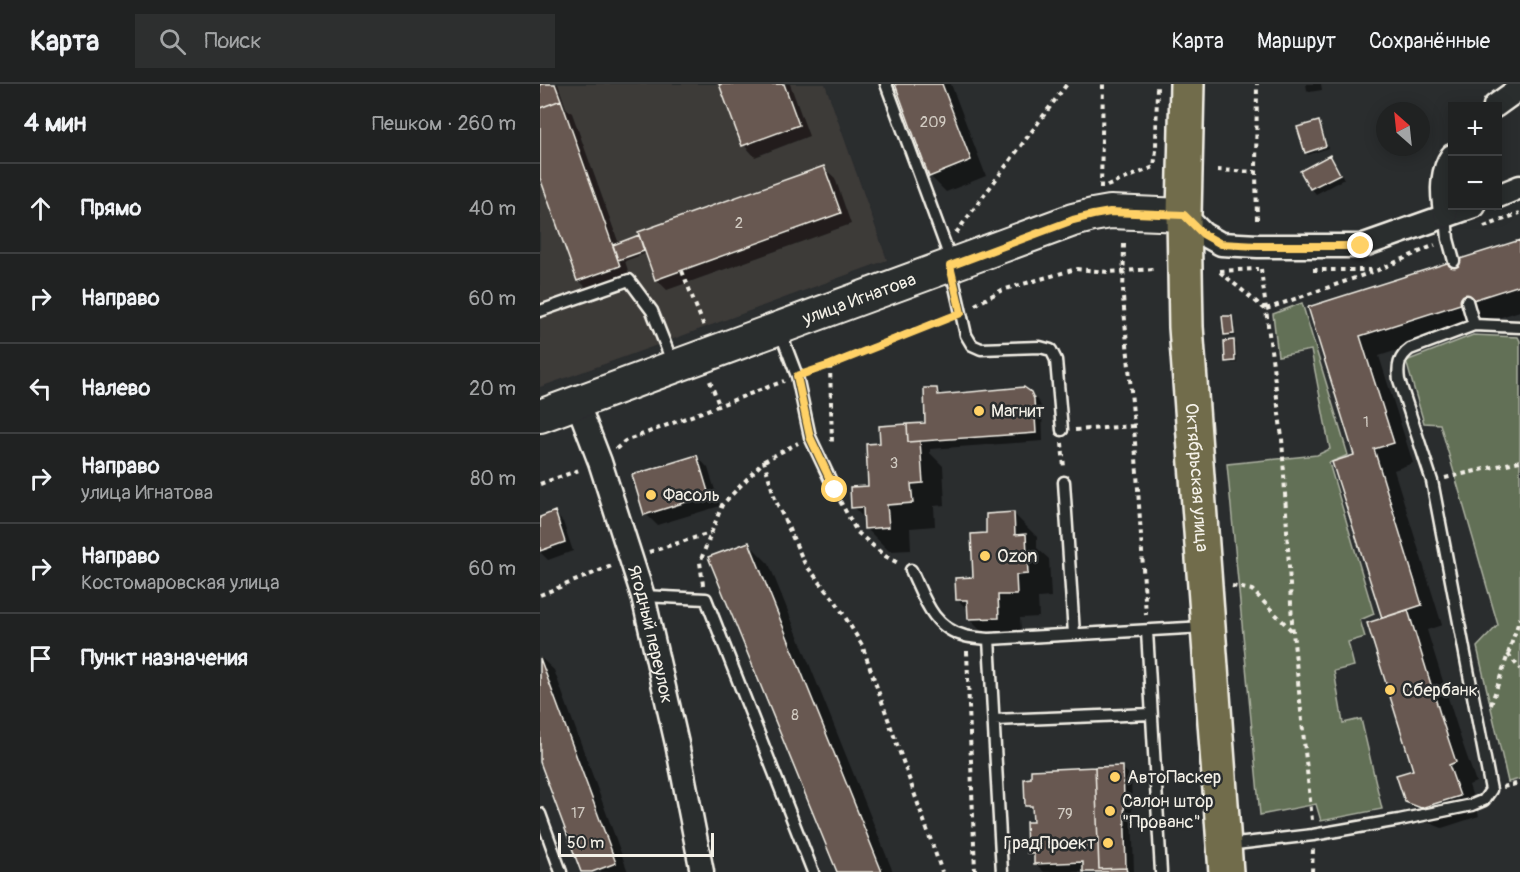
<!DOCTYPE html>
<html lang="ru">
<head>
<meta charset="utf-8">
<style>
  :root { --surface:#202222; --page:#2d2f2f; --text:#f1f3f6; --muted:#a2a4a5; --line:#3d3f40 }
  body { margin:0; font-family:Pangolin,sans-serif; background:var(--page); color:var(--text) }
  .controls { position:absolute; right:18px; top:18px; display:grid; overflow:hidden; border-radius:0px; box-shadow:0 3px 15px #0003 }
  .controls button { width:54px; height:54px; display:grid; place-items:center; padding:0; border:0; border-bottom:2px solid var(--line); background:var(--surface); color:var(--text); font:30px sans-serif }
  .compass { position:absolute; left:836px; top:18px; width:54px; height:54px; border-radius:50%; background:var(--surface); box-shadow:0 3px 15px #0003; rotate:333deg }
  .scale { position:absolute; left:18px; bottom:15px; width:156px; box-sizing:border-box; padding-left:6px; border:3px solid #f4f1e8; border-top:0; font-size:16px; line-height:21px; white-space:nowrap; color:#f4f1e8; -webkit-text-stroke:4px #2a2d2e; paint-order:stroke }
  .stop { position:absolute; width:18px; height:18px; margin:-14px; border:4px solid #ffd166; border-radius:50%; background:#fff }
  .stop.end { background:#ffd166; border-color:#fff; box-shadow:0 2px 6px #0008 }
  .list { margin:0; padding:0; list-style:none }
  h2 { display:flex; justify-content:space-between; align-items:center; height:78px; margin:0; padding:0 24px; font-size:26px }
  h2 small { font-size:20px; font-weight:400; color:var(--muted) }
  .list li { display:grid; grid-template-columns:39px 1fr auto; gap:18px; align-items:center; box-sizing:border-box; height:90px; padding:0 24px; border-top:2px solid var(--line) }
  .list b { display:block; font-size:22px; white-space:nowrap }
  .list p { margin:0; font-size:20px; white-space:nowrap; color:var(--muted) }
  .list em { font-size:20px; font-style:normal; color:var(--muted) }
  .icon { flex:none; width:33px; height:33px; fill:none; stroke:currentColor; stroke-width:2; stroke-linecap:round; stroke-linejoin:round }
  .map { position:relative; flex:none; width:980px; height:788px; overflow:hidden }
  header { display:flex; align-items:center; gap:36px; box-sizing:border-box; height:84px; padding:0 30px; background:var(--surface); border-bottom:2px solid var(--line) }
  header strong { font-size:28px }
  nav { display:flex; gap:33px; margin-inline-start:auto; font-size:21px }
  .search { width:420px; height:54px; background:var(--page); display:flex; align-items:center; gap:15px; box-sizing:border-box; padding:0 21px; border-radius:0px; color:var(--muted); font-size:22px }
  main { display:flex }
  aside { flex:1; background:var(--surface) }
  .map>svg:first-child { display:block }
  .built { fill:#3d3a38 }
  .green { fill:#626f57; stroke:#abb0a0; stroke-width:1.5 }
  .shadow { fill:#0007 }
  .building { fill:#685851; stroke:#f4f1e8; stroke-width:1.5 }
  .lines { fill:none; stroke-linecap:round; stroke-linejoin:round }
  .lane-casing { stroke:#f4f1e8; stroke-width:15 }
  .street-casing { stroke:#f4f1e8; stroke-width:27 }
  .secondary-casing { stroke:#f4f1e8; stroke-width:36 }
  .primary-casing { stroke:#f4f1e8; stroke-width:38 }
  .path { stroke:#f4f1e8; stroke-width:4; stroke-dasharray:4.5 4.5; stroke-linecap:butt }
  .lane { stroke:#2a2d2e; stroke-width:10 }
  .street { stroke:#2a2d2e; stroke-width:22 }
  .secondary { stroke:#2a2d2e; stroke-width:32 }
  .primary { stroke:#716c4b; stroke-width:33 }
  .route { stroke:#ffd166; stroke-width:8 }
  .poi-dot { fill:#ffd166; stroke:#2a2d2e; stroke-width:2 }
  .labels { text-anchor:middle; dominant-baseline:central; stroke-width:5; stroke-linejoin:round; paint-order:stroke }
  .number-label { font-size:15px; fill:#d1cbc2 }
  .street-label { font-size:18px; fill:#f4f1e8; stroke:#2a2d2e }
  .poi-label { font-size:18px; fill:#f4f1e8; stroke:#2a2d2e; text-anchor:start }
</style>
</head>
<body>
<header>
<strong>Карта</strong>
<div class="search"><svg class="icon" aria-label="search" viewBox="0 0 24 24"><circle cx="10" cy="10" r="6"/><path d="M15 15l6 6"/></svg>Поиск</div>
<nav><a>Карта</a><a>Маршрут</a><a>Сохранённые</a></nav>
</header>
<main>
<aside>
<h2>4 мин<small>Пешком · 260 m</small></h2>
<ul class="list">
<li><svg class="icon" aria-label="ahead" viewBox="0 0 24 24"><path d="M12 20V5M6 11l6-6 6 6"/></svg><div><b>Прямо</b></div><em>40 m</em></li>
<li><svg class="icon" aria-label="right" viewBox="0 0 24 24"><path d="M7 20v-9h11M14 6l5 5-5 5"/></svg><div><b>Направо</b></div><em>60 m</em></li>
<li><svg class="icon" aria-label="left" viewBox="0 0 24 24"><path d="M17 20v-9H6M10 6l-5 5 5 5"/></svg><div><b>Налево</b></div><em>20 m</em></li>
<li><svg class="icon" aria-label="right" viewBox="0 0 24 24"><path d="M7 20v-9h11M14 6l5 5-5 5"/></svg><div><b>Направо</b><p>улица Игнатова</p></div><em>80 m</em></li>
<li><svg class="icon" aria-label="right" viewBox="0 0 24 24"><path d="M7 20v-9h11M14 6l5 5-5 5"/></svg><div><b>Направо</b><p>Костомаровская улица</p></div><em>60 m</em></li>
<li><svg class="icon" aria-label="arrive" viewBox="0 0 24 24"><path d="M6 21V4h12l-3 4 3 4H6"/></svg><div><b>Пункт назначения</b></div></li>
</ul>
</aside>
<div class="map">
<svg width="980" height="788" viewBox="0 0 980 788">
  <rect width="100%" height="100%" fill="#2a2d2e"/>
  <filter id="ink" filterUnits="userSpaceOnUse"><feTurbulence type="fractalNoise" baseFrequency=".0167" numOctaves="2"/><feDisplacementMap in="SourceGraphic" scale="12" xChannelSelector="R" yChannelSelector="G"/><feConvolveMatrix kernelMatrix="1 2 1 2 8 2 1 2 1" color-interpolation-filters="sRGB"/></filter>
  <g filter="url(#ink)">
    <!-- built -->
    <path class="built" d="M0,0H285L347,176L109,264L0,303Z"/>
    <!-- green -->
    <path class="green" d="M762,219L808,371L789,379L834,530L820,536L825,553L808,558L814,582L794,587L803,639L821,635L842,725L781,737L776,720L720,731L687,380L777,371L790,365L771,266L738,272L733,230Z
      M933,251L978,253L980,257V695L968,698L937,563L958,541L900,340L884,339L866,277Z"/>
    <!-- shadow -->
    <path class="shadow" d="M0,0H18L26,24L32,29L79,160L283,83L295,94L311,140L127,206L116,195L107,169L85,177L90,193L50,207L38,196L0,90Z
      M181,0H250L269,52L215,73L204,61Z
      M356,0H411L446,92L406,108L390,92Z
      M766,0H781L782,6L769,8L767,6Z
      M778,39L781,41L788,64L768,71L766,68Z
      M790,73L795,79L804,95L776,110L771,104Z
      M980,157V227L839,272L873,379L854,386L902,541L887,546L921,655L936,698L929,701L939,732L902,744L887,738L866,717L875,687L844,535L794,379L816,372L770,224Z
      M692,233L694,236L695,252L687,253L685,250Z
      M694,257L696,260L697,279H689L687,277Z
      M397,305L404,312L490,309L499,318L502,325L503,357L390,365V369L403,382L405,421L394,422L395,442L370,444L371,466L349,467L326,444L325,435L313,423L330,403L342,360L387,340Z
      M157,372L168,384L180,422L117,441L106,430Z
      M14,429L23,438L33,467L8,476L0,468V434Z
      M474,430L497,453V464L509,475L511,513L498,514L499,533L480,534L482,557L452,558L429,535V527L418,516L434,495L448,451Z
      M209,460L229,480L353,788H299Z
      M0,573L14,586L88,788H42L0,674Z
      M582,684L591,692L594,788H504L495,779V775L489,768L494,740V728L487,721Z"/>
    <!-- building -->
    <path class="building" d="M0,0H15L21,16L0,24Z
      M179,0H244L259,41L202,62Z
      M355,0H402L431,76L389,93Z
      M21,16L80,182L37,197L0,94V24Z
      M779,37L786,62L765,69L757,43Z
      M790,71L800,90L770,105L760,87Z
      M284,82L301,129L115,196L98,148Z
      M99,151L104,167L78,176L73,161Z
      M980,156V201L820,252L854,359L834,365L882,521L842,534L792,378L814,371L768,223Z
      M682,232H692L694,250L684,251Z
      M694,256L695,277L685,278L684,257Z
      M484,303L491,308L494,315L496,349L368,358L367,340L385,339L384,304H397L398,311Z
      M367,340L368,358L380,357L383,399L371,400L373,419L347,421L349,443L324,445L323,423L311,424L310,403L328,402L326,360L340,359L339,342Z
      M157,371L169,411L104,431L92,391Z
      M15,427L25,458L0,467V433Z
      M474,428L475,451L486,450L488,490L476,491L477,511H458L459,534L428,535L427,516H416L415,494L433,493L431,450L446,449V430Z
      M209,458L342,788H297L168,473Z
      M868,526L901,633L916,678L909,681L920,712L881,724L865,718L856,691L873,686L827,539Z
      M0,574L76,779L52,788H41L0,678Z
      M583,682L586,784L559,785L555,683Z
      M555,683L559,785L586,784L587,788H543V778L494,780V769H487L486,738H493L492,722H485L484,695L491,694V686Z"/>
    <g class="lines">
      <!-- lane casing -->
      <g class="lane-casing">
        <path id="lane" d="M346,0L406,163L426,251L432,261L441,265L500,263L511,266L516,276L522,346
          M906,132L908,155L914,177
          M927,217L934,241
          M0,227L89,196L112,227L133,280
          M240,247L257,292L270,353L295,406
          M524,398L534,550
          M371,486C384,513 392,544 425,552C432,554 441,554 449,555L665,543
          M103,512L166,515L273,788
          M607,547L621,788
          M449,555L462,788
          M454,636L611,630
          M0,730L21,788
          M687,761L773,751L859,736L932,721L944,716L951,706L892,397L859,296C857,282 859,273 870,265L934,241L980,243"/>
      </g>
      <!-- street casing -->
      <g class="street-casing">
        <g id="street">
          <path d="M955,22L980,4"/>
          <path d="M958,112L980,103"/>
          <path d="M644,131L663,150L681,160L718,162H821L934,122"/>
          <path d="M906,132C902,113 900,89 912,72"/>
          <path id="s1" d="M37,318L60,378L103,512L137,660L162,788"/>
        </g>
      </g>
      <!-- secondary casing -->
      <g class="secondary-casing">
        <g id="secondary">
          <path id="s2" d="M0,332L533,136L553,131L570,128L644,131"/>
        </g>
      </g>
      <!-- primary casing -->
      <g class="primary-casing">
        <g id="primary">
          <path id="s3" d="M647,0L644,131L646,243L686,788"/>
        </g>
      </g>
      <!-- path -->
      <path class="path" d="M677,86L716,88
        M567,102L614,83L616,66L617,0
        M561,104L563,0
        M717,136L716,88L717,0
        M944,143L980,129
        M416,149L527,0
        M584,160L583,213L594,342L606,531
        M721,185L742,354L752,538L772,736
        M773,186H835
        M142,187L165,245
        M680,187L718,185
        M680,188L725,225
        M435,221L462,206L536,185L568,188L614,185
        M726,225L838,186L895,161
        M290,281L292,360
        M271,288L409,233
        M170,297L179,321
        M535,346L594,342
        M522,359L524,384
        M76,365L85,357L244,297
        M224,377L258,359
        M905,394L980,377
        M0,400L42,385
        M300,417L317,448L345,472L360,480
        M109,468L170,449
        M163,501L160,478L182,421L224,377L235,415L265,480L296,518L322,561L402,788
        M692,502L712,506L753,548
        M0,511L74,481
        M427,567L435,788
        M968,570L980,585
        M951,621L980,534
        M963,703L980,699
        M772,788L773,765"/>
      <!-- lane -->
      <use href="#lane" class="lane"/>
      <!-- street -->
      <use href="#street" class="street"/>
      <!-- secondary -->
      <use href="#secondary" class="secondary"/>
      <!-- primary -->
      <use href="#primary" class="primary"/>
    </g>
  </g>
  <g class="lines" filter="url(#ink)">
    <!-- route -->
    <path class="route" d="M295,406L270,353L257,292L290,281L421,229L410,182L533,136L553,131L570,128L644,131L663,150L681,160L718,162H821"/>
  </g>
  <!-- markers -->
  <g class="poi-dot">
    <circle cx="439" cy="327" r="6"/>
    <circle cx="111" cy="411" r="6"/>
    <circle cx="445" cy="472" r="6"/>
    <circle cx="850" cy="606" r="6"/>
    <circle cx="575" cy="693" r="6"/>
    <circle cx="570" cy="727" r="6"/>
    <circle cx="568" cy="759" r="6"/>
  </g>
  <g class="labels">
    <!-- number labels -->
    <g class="number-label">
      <text x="393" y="38">209</text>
      <text x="199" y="139">2</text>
      <text x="826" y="338">1</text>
      <text x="354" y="379">3</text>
      <text x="255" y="631">8</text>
      <text x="38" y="729">17</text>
      <text x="525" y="730">79</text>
    </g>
    <!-- street labels -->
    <g class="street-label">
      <text stroke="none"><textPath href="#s2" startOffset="340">улица Игнатова</textPath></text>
      <text stroke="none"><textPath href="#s3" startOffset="394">Октябрьская улица</textPath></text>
      <text stroke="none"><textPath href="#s1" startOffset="244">Ягодный переулок</textPath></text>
    </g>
    <!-- poi labels -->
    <g class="poi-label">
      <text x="451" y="327">Магнит</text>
      <text x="123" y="411">Фасоль</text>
      <text x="457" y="472">Ozon</text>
      <text x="862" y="606">Сбербанк</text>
      <text x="587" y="693">АвтоПаскер</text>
      <text x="582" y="717">Салон штор<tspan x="582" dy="21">"Прованс"</tspan></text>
      <text x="556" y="759" text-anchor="end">ГрадПроект</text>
    </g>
  </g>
</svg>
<div class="controls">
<button>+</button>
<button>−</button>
</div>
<svg class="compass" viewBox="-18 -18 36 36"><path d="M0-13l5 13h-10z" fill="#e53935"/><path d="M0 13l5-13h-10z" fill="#a2a4a5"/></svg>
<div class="scale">50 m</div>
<div class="stop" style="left:295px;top:406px"></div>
<div class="stop end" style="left:821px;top:162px"></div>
</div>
</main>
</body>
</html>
